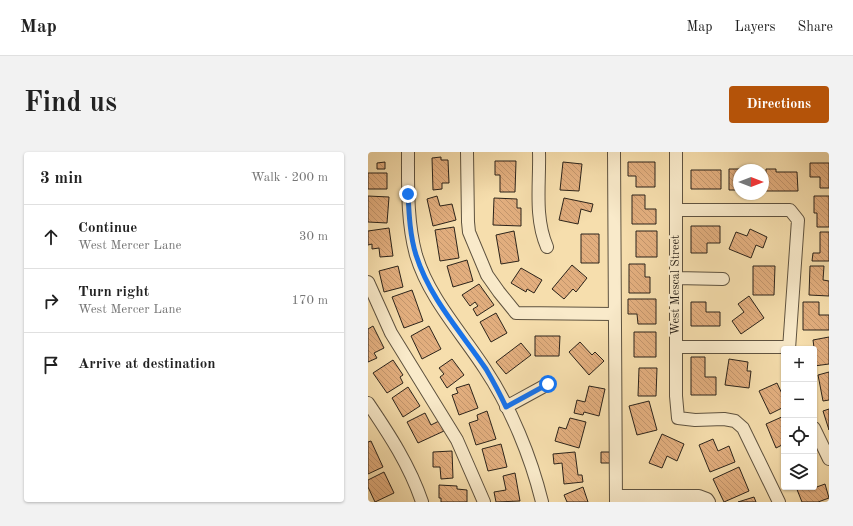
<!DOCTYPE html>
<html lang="en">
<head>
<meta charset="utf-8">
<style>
  :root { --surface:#fff; --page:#f2f2f2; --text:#222; --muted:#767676; --line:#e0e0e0; --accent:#b45309 }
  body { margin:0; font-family:"Old Standard TT",serif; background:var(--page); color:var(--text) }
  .controls { position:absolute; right:12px; bottom:12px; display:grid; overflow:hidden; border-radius:4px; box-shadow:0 1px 3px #0004 }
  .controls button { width:36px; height:36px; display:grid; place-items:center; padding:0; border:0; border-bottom:1px solid var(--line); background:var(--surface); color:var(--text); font:20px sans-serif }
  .compass { position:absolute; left:365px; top:12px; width:36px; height:36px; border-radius:50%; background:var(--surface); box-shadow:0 1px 3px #0004; rotate:90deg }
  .stop { position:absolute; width:12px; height:12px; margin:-9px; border:3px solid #1a73e8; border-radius:50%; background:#fff }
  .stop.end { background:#1a73e8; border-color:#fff; box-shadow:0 1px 4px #0008 }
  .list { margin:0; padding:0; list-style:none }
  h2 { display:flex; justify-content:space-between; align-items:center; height:52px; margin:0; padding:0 16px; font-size:17px }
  h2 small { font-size:13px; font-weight:400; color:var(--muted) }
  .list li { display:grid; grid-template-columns:26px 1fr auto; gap:12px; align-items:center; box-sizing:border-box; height:64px; padding:0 16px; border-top:1px solid var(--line) }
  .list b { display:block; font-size:15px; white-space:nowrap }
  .list p { margin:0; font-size:13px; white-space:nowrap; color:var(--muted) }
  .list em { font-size:13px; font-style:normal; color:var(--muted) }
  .icon { flex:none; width:22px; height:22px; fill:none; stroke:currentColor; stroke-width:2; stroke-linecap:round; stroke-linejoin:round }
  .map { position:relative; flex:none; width:461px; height:350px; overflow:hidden; border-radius:4px }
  header { display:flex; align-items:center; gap:24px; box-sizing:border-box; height:56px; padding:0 20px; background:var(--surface); border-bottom:1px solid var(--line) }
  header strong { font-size:19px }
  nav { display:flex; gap:22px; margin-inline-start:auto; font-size:14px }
  .intro { display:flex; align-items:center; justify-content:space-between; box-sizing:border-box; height:96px; padding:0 24px }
  h1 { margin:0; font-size:28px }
  .button { padding:10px 18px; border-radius:4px; background:var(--accent); color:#fff; font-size:14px; font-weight:700 }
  main { display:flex; gap:24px; padding:0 24px }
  aside { flex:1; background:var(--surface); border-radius:4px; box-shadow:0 1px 3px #0004 }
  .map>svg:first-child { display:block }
  .building { fill:url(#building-back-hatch); stroke:#2b231a }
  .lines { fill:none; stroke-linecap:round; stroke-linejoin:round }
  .minor-casing { stroke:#5e523f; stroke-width:14 }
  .minor { stroke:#f9eaca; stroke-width:12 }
  .route { stroke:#1a73e8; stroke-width:5 }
  .labels { text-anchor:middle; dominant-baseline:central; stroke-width:4; stroke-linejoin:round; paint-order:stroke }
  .street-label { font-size:12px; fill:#2b231a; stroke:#f9eaca }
</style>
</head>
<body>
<header>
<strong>Map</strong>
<nav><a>Map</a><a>Layers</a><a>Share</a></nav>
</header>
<div class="intro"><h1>Find us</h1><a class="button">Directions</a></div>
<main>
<aside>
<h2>3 min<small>Walk · 200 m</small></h2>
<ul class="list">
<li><svg class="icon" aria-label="ahead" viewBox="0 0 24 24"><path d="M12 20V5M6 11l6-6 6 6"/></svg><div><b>Continue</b><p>West Mercer Lane</p></div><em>30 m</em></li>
<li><svg class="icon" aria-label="right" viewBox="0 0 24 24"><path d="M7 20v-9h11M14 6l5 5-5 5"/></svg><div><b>Turn right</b><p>West Mercer Lane</p></div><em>170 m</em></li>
<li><svg class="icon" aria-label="arrive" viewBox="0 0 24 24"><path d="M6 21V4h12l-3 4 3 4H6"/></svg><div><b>Arrive at destination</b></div></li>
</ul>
</aside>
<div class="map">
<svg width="461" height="350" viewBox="0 0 461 350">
  <defs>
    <pattern id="building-back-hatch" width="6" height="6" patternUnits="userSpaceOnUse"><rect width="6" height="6" fill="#e2ae7e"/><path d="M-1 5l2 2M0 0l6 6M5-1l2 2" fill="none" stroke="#c2956c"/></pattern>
  </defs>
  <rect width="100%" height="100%" fill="#f6dead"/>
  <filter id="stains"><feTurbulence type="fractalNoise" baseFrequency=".005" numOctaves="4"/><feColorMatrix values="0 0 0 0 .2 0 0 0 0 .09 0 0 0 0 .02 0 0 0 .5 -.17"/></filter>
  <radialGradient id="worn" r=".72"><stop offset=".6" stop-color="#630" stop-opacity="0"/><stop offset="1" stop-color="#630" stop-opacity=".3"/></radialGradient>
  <!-- building -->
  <path class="building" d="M73,5V8H80L81,31H74V37L65,38L64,6Z
    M127,9H148L147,40H132V23H127Z
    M17,10V17H9V11Z
    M195,10L214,12L211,39L192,38Z
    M260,10H287V35H268V24H260Z
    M442,11H461V36H452V25H442Z
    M361,17H391V18H371V38H361Z
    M398,17H408V20H429L430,39H398Z
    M323,18H353V37H323Z
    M0,21H19V37H0Z
    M264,43H277V57H288V72H264Z
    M0,44L21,45L19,71L0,70Z
    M69,44L72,54L84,52L88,68L65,74L59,47Z
    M446,44H461V75H449V61H446Z
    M126,46L149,47V56H153V74L125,73Z
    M196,46L225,52L223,60L213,57L210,72L191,68Z
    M323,74H352V91H339V101H323Z
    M86,75L91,106L72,109L67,78Z
    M21,76L25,104L12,105L11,96L4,97V92L0,93V79Z
    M382,77L399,85L395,96L388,93L383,106L361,97L368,80L379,84Z
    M146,79L151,109L133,112L128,83Z
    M268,79H289V105H268Z
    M452,80H461V109H444L445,101H452Z
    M213,82H231V111H213Z
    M99,108L105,129L85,135L79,114Z
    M261,112H277V125H282V141H261Z
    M204,113L219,126L208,140L205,137L196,147L184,137Z
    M30,114L35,135L16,140L11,119Z
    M385,114H407L406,143H385Z
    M442,114H456L455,128L461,129V144L441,143Z
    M153,116L174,128L166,141L159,137L158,140L143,131Z
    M111,132L126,153L109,164L105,157L110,154L107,150L102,154L94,143Z
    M44,138L55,169L36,176L24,145Z
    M381,144L396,166L373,182L364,169L376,160L370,152Z
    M260,147H288V172H270L269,162H260Z
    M323,150H338V160H352V174H323Z
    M435,150H451V163H461V178H435Z
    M128,161L139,181L123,190L112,170Z
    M5,174L16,196L6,201L9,206L0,210V177Z
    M61,174L73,197L54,207L43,184Z
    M266,180H288V205H266Z
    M167,184H192L191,204H167Z
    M461,185V212L446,214V203H447L445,188Z
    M212,190L224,203L227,200L236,209L221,223L201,200Z
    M153,191L163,203L138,222L128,210Z
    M323,205H337V225H348V243H323Z
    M84,207L96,223L79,236L72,225L76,222L71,216Z
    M361,207L380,210L379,219H383L381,236L357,233Z
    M25,208L35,223L32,225L35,231L19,241L5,221Z
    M271,216H289L288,244H270Z
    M461,220V248L455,249L450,223Z
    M409,231L416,246V255L402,262L391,239Z
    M101,232L110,256L91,263L84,243L90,241L88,236Z
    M221,234L237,237L231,264L216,260L215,263L206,261L209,248L217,250Z
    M40,235L52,254L35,265L24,246Z
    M281,249L289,278L269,283L261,254Z
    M461,257V278L455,259Z
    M119,259L128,287L108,293L101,271L110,268L109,263Z
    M57,261L63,273L71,269L76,279L50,291L39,270Z
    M416,264V292L408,296L398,272Z
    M202,266L218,270L211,296L187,289L191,275L198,277Z
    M294,282L316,292L309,309L299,304L294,316L281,311Z
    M345,287L350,299L361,294L367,310L342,320L331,293Z
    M3,289L15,315L0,322V290Z
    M133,292L139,315L120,319L114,297Z
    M84,299L85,326L73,327L72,315H65V300Z
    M207,300L210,323H214L215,330L196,332L194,311L186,312L185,302Z
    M233,300H243V311H233Z
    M371,315L381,339L356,350L345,327Z
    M16,320L26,341L7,350L0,335V328Z
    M147,321L152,349L128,350L126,340L138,338L135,324Z
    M457,332L461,346L450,350H434L428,335L446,336Z
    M71,333L89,334V337L99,338V350H73V346H71Z
    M215,335L220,350H199L196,343Z
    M386,345L388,350H370Z"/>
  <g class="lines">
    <!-- minor casing -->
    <g class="minor-casing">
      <path id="minor" d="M40,0C40,34 39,70 48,103C61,146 93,180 117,217C143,256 163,305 174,350
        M99,0L100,70L101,80L119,123L131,140L148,161L246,162
        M171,0C172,31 166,65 179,95
        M246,0L248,350
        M308,0V244L310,266L327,268L356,267L367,269L375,276L411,350
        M308,58H422L430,68L421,197
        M308,126L355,127
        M0,130L23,181L89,288L116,350
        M308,195H420
        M0,251C21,282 42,314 54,350
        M138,255L180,232
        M446,276L461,307
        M248,344H331L339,347L341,350"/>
    </g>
    <!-- minor -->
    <use href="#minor" class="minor"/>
  </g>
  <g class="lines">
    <!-- route -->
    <path class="route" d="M40,42C41,62 42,84 48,103C62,147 93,180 118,217C125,229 132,242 138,255L180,232"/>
  </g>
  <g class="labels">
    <!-- street labels -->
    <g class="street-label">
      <text transform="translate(308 133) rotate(-90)">West Mescal Street</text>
    </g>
  </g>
  <rect width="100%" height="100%" filter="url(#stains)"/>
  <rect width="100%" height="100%" fill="url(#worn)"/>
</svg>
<div class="controls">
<button>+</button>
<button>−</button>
<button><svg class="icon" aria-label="locate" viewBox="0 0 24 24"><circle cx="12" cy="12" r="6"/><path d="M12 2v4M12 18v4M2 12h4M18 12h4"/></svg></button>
<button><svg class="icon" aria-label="layers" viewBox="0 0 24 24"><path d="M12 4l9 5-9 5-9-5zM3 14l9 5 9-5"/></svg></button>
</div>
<svg class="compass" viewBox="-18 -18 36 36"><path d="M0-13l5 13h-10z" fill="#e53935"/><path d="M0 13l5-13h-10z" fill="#767676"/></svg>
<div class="stop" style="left:180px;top:232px"></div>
<div class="stop end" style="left:40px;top:42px"></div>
</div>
</main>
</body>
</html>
